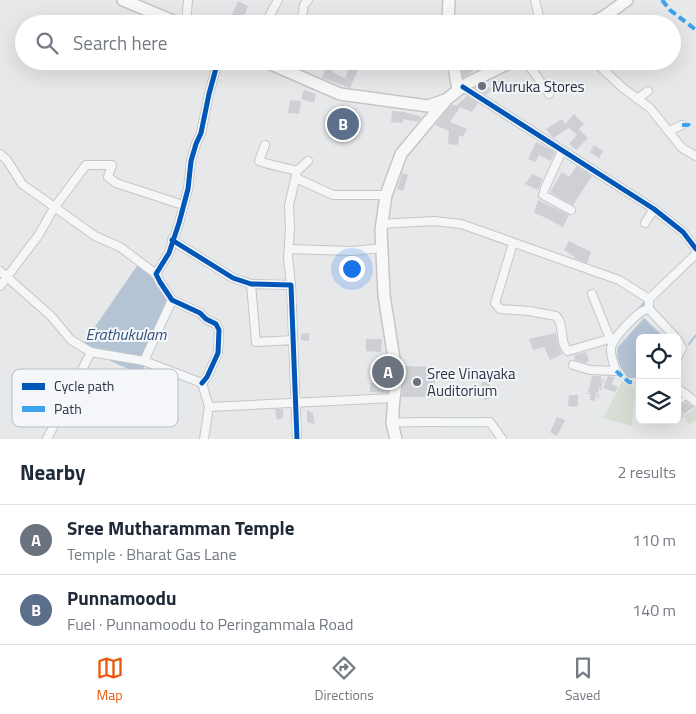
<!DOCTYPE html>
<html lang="en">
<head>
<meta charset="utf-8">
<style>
  :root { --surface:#fff; --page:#f6f6f7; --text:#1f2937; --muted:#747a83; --line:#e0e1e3; --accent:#ea580c }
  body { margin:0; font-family:"Titillium Web",sans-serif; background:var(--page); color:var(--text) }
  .controls { position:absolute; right:15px; bottom:15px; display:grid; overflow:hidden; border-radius:8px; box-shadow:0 5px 20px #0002 }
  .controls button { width:45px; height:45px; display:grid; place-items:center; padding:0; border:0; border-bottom:1px solid var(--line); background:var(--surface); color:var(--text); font:25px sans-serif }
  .you { position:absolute; left:351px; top:268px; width:18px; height:18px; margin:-12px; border:4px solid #fff; border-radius:50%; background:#1a73e8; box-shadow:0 0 0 8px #1a73e833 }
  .badge { display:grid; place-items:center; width:32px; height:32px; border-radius:50%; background:var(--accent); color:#fff; font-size:16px; font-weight:700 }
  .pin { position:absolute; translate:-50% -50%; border:2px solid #fff; box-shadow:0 1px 5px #0006 }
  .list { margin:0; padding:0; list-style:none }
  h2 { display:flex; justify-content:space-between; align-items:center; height:65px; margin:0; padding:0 20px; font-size:21px }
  h2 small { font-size:16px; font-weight:400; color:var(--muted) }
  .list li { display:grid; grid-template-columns:32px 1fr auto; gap:15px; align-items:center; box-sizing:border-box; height:70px; padding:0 20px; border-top:1px solid var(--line) }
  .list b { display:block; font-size:19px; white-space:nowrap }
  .list p { margin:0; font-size:16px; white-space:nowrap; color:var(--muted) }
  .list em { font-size:16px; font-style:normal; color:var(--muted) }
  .icon { flex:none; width:28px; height:28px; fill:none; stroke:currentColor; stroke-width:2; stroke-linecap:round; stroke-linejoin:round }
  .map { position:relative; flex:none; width:696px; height:439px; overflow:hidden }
  .search { position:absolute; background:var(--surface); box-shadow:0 5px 20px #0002; left:15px; right:15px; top:15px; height:55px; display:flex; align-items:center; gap:12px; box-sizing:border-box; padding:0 18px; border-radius:28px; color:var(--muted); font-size:19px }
  .sheet { height:205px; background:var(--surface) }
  nav { display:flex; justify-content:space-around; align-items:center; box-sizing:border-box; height:70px; border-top:1px solid var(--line); background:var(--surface); font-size:14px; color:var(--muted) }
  nav a { display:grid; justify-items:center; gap:2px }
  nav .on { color:var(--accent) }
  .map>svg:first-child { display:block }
  .green { fill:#d6ded6 }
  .water { fill:#b4c4d5 }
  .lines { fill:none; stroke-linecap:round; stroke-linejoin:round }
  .stream { stroke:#b4c4d5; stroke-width:2 }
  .building { fill:#ced0d3 }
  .lane-casing { stroke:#c4c6c8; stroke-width:6 }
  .street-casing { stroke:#c4c6c8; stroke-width:10 }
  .secondary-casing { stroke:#c4c6c8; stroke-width:14 }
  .path { stroke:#c5c6ca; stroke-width:1; stroke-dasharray:4 4; stroke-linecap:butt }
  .lane { stroke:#f5f6f7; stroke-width:4 }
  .street { stroke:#f5f6f7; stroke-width:8 }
  .secondary { stroke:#f8f8f8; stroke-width:11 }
  .quiet { stroke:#3ea3ec; stroke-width:4; stroke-dasharray:8 4; stroke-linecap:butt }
  .cycleway-casing { stroke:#f4f6f9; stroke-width:8 }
  .cycleway { stroke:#0057b8; stroke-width:5 }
  .poi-dot { fill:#6c737f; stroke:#f4f6f9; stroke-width:2 }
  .labels { text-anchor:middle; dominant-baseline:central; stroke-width:4; stroke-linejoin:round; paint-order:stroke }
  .poi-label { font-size:15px; fill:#2b3445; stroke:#f4f6f9; text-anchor:start }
  .water-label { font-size:16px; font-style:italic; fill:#34527a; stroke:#f4f6f9 }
  .key { fill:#f4f6f9; stroke:#b8bcc3; stroke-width:1 }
  .key-label { font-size:14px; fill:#2b3445 }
</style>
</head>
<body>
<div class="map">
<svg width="696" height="439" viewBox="0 0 696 439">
  <rect width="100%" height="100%" fill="#e6e8ea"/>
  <!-- green -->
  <path class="green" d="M622,382L635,388L632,426L603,418Z
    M696,408V420L689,425L684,416Z"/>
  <!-- water -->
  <path class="water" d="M139,263L172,300L141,375L81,347Z
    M644,318L665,338H640V378H629C621,372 615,356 618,347Z"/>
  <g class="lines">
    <!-- stream -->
    <path class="stream" d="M19,293L32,304
      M634,314L646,301
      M689,344L696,335"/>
  </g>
  <!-- building -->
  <path class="building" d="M238,1L248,6L241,24H228Z
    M328,61H335L332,72L345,78L352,61L361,63L350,88L322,78Z
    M403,61H421L416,69L409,67Z
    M461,61L463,71L479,61H489L463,77Z
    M501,80L510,87L505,93L494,84Z
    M484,84L492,90L486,95L475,88Z
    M304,90L316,94L314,103L301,99Z
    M467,96L478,103L472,112L460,107L450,122L467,129L463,137L459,135L458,145L448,144L449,131L435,125L452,104L456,106Z
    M290,100L301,101L299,114L288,113Z
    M392,111L404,112L422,117L418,122L403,119V123L391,122Z
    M574,114L584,124L579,129L588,138L576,150L569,144L577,135L569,128L553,138L546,129L562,119L565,124Z
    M536,142L555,152L551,161L539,155L536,162L528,159Z
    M594,145L603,151L599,158L590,152Z
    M577,166L592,176L573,205L550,192L562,172L569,177Z
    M402,173L408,175L403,191L397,189Z
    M532,174L543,179L538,190L525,184Z
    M538,200L569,215L563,227L544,217L534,213Z
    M569,241L591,252L587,263L574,258L575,257L564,250Z
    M309,333V341L301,340V334Z
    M556,333L558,345L562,354L550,360L544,347L533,350L529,339Z
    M366,339H382L381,352L366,351Z
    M586,352L589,361L585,363L575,360L574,355Z
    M403,366L435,367V397H402L404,379Z
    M381,368H388L389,378L387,393L370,392V383H378Z
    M592,376H601L602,387L600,386L598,393L596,392L595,401L590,400L591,392H588Z
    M608,376L615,377L612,384L618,387L615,392L603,388Z
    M489,381L492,398L484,400L481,383Z
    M569,395H578V407L568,406Z
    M686,402L694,407L684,414L679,407Z
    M275,409H283V418L277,420Z
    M307,410L313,413L315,424L307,422Z
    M557,417L565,420L557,436L550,432Z"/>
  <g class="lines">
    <!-- lane casing -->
    <g class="lane-casing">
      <path id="lane" d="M677,404L687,396
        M677,411L680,415"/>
    </g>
    <!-- street casing -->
    <g class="street-casing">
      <path id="street" d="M535,0L539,17L546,24
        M186,24L188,0
        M265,24L278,0
        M301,24L304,5L308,0
        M526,61L549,94
        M594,61L623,88L650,108L682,148L696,156
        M290,73L293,61
        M463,87L654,209L683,232L696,249
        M637,99L648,91
        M669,131L682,125
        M265,145L259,161C272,166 284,167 297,171L289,205L290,229L288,257L291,285
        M562,151L545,188L543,195L571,210
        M0,154L7,160L22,184L95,236L120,247L156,274
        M297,171L308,161
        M296,178L333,195H386
        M645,223L654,209
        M381,224L434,221L461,224L619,280L649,299
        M172,240L233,278L251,284L291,285L297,439
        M513,243L495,303L500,309L529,311L556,316C565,324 559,344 568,351L616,337
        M289,249L352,251L382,248
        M0,271L51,316L71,340L91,352L47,439
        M251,284L256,342L293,340
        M0,286L38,236L54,208L86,165H112L108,177L116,183L183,205
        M592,294L610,339
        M676,338L649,309V299L696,254
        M677,339L682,348L677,358
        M91,352L144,361L202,383L209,407L204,439
        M144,361L172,300
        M573,365L590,370L616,371C614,364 610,355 611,348C613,338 639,309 649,309
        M202,383L207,377L218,353L219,330L216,324L206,319L200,313L172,300L160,282L156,274L169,253L179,223L188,189L191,161L196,144L201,133L209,94L218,61
        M677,388L696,402
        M209,407L394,398
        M392,423C425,421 457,423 490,422L502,439"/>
    </g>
    <!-- secondary casing -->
    <g class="secondary-casing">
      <path id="secondary" d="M123,0L180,24
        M448,24L449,0
        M590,24L605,16L627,0
        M264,61L340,94L428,106L445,100
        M453,61L458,90
        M396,439L392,423L394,398L397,378L384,295L381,230L386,195L401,154L447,99L466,84L513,61"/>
    </g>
    <!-- path -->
    <path class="path" d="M588,393L598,395
      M598,398L604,378"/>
    <!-- lane -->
    <use href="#lane" class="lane"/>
    <!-- street -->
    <use href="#street" class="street"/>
    <!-- secondary -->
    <use href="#secondary" class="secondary"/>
    <!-- quiet -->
    <path class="quiet" d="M662,0L670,10L696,30
      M682,125H689L691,127
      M616,371L629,382L640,383"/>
    <!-- cycleway casing -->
    <g class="cycleway-casing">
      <path id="cycleway" d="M463,87L654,209L683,232L696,249
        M172,240L233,278L251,284L291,285L297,439
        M202,383L207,377L218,353L219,330L216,324L206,319L200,313L172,300L160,282L156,274L169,253L179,223L188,189L191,161L196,144L201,133L209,94L218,61"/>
    </g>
    <!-- cycleway -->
    <use href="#cycleway" class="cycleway"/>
  </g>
  <!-- markers -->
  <g class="poi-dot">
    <circle cx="482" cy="86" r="5"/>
    <circle cx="417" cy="382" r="5"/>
  </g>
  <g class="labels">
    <!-- poi labels -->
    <g class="poi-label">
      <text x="492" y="86">Muruka Stores</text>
      <text x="427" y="373">Sree Vinayaka<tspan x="427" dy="17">Auditorium</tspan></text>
    </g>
    <!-- water labels -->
    <g class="water-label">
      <text x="126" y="334">Erathukulam</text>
    </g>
  </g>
  <!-- legend -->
  <rect x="12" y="369" width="166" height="58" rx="8" class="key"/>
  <rect x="22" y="383" width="23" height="7" fill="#0057b8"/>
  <rect x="22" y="406" width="23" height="6" fill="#3ea3ec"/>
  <g class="key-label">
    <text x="54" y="391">Cycle path</text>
    <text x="54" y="414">Path</text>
  </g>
</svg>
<div class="controls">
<button><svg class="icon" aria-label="locate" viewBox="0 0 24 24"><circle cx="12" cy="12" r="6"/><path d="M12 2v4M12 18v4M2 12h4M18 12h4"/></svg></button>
<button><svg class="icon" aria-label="layers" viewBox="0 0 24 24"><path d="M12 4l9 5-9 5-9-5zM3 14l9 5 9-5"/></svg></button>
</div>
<div class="you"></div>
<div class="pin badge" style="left:388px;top:372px;background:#6b7280">A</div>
<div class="pin badge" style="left:343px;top:124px;background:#5c6f8a">B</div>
<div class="search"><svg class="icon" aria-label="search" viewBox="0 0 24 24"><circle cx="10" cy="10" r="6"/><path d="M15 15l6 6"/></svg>Search here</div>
</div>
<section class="sheet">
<h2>Nearby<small>2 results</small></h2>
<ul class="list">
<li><span class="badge" style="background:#6b7280">A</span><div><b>Sree Mutharamman Temple</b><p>Temple · Bharat Gas Lane</p></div><em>110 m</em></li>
<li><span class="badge" style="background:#5c6f8a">B</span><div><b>Punnamoodu</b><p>Fuel · Punnamoodu to Peringammala Road</p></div><em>140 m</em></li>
</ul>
</section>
<nav>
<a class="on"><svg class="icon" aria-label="map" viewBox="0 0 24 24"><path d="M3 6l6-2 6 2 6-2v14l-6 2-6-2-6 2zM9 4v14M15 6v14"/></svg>Map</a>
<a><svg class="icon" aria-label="directions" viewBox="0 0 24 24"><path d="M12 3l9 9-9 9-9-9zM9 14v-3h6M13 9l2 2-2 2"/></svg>Directions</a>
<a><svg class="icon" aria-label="saved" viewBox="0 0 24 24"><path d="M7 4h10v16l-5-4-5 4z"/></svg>Saved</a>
</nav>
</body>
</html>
